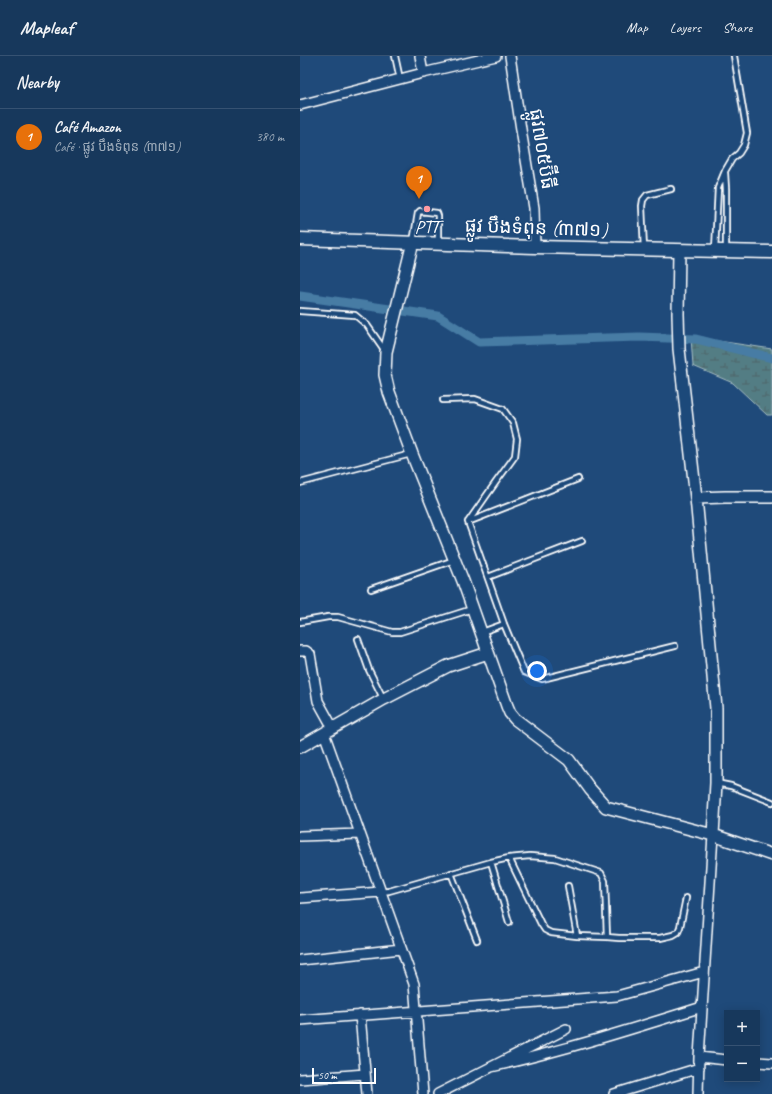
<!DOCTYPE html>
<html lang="en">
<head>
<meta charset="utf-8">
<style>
  :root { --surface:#17385c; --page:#203f62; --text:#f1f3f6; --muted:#9eacbb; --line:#365272; --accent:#8bbbb9 }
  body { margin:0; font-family:Caveat,"Noto Sans Khmer",sans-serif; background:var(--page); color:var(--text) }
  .controls { position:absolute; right:12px; bottom:12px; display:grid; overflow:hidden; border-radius:0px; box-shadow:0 2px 10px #0003 }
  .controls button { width:36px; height:36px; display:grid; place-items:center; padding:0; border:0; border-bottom:1px solid var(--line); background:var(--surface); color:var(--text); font:20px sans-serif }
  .scale { position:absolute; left:12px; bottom:10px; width:64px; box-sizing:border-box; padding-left:4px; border:2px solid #fff; border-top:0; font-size:11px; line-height:14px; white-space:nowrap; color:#fff; -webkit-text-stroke:3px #1f4a7a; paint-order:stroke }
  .you { position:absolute; left:237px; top:615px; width:14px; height:14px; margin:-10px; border:3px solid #fff; border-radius:50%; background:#1a73e8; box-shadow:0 0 0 6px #1a73e833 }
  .badge { display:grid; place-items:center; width:26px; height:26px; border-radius:50%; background:var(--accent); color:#fff; font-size:13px; font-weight:700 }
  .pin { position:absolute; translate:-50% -33px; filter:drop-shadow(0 1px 2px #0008) }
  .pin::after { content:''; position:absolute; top:21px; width:14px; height:12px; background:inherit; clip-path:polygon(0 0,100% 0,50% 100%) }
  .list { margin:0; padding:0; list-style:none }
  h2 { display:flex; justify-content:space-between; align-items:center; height:52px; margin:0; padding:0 16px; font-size:17px }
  h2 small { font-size:13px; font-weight:400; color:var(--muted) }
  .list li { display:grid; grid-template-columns:26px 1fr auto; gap:12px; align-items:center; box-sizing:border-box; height:56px; padding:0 16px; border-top:1px solid var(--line) }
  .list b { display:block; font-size:15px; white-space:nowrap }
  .list p { margin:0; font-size:13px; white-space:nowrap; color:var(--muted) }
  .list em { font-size:13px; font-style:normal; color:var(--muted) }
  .map { position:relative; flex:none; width:472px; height:1038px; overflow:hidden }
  header { display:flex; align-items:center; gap:24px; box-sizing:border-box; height:56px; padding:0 20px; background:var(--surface); border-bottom:1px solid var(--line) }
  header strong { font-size:19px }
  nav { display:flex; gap:22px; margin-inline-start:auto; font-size:14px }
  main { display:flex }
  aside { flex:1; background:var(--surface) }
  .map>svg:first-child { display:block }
  .wetland { fill:url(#wetland-marsh); stroke:#a8bec2 }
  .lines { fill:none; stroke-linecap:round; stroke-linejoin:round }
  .canal { stroke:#477ba4; stroke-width:9 }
  .service-casing { stroke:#fff; stroke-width:8 }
  .minor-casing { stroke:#fff; stroke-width:12 }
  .tertiary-casing { stroke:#fff; stroke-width:14 }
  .secondary-casing { stroke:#fff; stroke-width:15 }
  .service { stroke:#1f4a7a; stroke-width:4.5 }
  .minor { stroke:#1f4a7a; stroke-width:9 }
  .tertiary { stroke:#1f4a7a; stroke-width:11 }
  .secondary { stroke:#1f4a7a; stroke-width:12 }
  .poi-dot { fill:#ff9aa2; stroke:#1f4a7a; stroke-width:1.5 }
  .labels { text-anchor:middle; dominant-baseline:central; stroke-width:3.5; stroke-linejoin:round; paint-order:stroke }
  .street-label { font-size:19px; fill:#fff; stroke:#1f4a7a }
  .poi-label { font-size:19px; fill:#fff; stroke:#1f4a7a }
</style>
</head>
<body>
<header>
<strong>Mapleaf</strong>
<nav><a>Map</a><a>Layers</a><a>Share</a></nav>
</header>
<main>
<aside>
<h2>Nearby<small></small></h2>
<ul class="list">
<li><span class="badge" style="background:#e8710a">1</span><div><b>Café Amazon</b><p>Café · ផ្លូវ បឹងទំពុន (៣៧១)</p></div><em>380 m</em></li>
</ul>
</aside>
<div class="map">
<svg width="472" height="1038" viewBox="0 0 472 1038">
  <defs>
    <pattern id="wetland-marsh" width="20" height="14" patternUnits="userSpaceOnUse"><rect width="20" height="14" fill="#527d84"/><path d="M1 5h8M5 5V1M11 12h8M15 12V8" fill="none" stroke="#4f6468"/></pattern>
  </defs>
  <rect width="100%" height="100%" fill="#1f4a7a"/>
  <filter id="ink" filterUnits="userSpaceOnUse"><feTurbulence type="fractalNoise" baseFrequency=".025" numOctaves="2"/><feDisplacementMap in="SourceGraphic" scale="8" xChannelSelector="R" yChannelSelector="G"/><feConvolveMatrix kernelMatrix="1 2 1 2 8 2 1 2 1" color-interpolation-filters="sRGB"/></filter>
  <g filter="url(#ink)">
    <!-- wetland -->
    <path class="wetland" d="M391,281L472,293V359H467L433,327L393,310Z"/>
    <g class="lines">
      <!-- canal -->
      <path class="canal" d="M0,240L138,260L179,286L339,281L396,283L472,302"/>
      <!-- service casing -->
      <g class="service-casing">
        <path id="service" d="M95,0L100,23
          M425,117L426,133V195
          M113,186L118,157L120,155L137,157L138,160V188
          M344,193L342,150L343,144L347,139L371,133
          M415,194L418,132L425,115L432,103L439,97L444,89L447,77L434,0
          M0,255L55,259L67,269L85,295
          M143,344L175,343L203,353L213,367L217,383L215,400L196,426L168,466L204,568L224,616L242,623L375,590
          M0,427L111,398
          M168,466L278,423
          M188,521L282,485
          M71,533L154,504
          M0,566L28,561H38L92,576H100L172,553
          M182,576L204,568
          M58,583L69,614L83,642
          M416,727L431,730L472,746
          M209,802L241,868L245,874L251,877L277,880L307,881L319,882H360L373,879L378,876L380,871L386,842
          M191,806L209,866
          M151,817L177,884
          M268,830L277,880
          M81,836L89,835L191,806L209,802L230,800L255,802L301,817L305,825L307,881"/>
      </g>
      <!-- minor casing -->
      <g class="minor-casing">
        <path id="minor" d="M120,0L123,17
          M210,0L222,80L234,152L235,191
          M0,49L123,17L196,0
          M0,595H6L10,598L18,645L33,672
          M24,677L114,928L123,1038
          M0,780L60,778
          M0,842L81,836
          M0,904L101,893
          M60,959L67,1038
          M0,964L317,940L404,916
          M399,1001L427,1004
          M457,1006L472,1007
          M191,1011C262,995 332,973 402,951
          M0,1023L65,1018
          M138,1038L266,973
          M314,1038L399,1012
          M398,1038L399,1001L413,779"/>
      </g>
      <!-- tertiary casing -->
      <g class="tertiary-casing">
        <path id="tertiary" d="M113,186L86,296L85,319L89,336L112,398L163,525L207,650L210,657L215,663L269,704L290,733L306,751L413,779L472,799
          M379,194L378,258L379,293L396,442L416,652V727L413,779
          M396,442L425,441H472
          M0,691L84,643L148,610L188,597"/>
      </g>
      <!-- secondary casing -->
      <g class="secondary-casing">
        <path id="secondary" d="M0,183L235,191L472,196"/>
      </g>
      <!-- service -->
      <use href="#service" class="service"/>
      <!-- minor -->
      <use href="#minor" class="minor"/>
      <!-- tertiary -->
      <use href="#tertiary" class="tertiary"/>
      <!-- secondary -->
      <use href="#secondary" class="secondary"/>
    </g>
  </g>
  <!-- markers -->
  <circle class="poi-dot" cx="127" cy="153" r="4"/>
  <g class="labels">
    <!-- street labels -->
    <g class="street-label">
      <text transform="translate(242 93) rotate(81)">ផ្លូវ៧០៥ប៊ីធី</text>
      <text transform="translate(236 172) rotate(2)">ផ្លូវ បឹងទំពុន (៣៧១)</text>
    </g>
    <!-- poi labels -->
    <g class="poi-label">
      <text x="127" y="171">PTT</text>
    </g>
  </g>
</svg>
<div class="controls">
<button>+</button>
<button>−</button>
</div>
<div class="scale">50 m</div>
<div class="you"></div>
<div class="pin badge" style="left:119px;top:143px;background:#e8710a">1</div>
</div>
</main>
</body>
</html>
